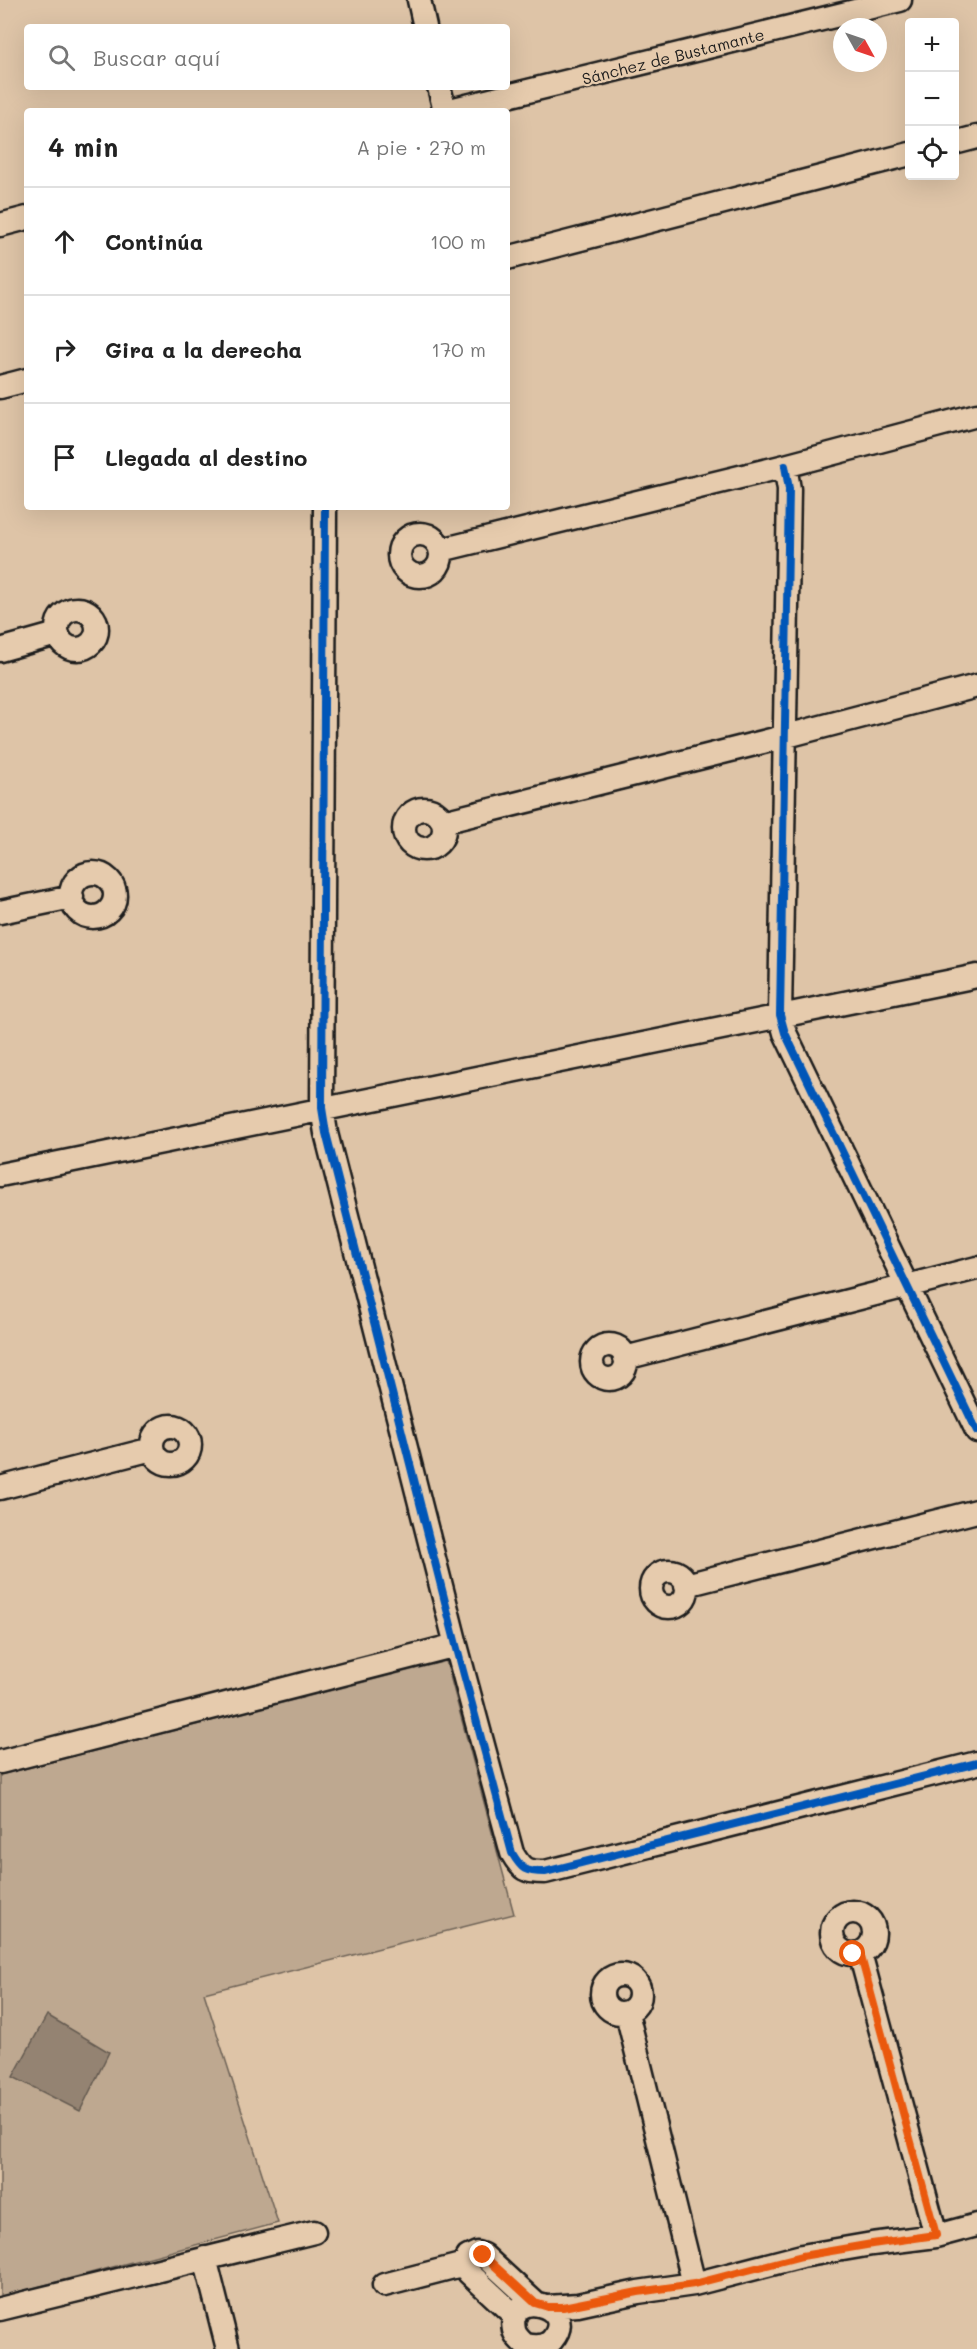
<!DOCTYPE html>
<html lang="es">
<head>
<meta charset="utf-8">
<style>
  :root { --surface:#fff; --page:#f2f2f2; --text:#222; --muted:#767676; --line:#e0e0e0 }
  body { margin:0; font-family:Mali,sans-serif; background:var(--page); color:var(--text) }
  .controls { position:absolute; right:18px; top:18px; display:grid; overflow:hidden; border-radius:6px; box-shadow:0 6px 24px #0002 }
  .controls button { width:54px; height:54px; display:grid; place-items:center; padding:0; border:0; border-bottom:2px solid var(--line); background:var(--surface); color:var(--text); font:30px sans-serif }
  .compass { position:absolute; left:833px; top:18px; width:54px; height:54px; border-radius:50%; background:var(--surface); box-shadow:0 6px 24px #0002; rotate:130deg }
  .stop { position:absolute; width:18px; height:18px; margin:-14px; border:4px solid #ea580c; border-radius:50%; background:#fff }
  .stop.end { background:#ea580c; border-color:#fff; box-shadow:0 2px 6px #0008 }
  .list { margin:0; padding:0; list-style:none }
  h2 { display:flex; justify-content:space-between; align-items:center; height:78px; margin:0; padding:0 24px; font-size:26px }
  h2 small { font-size:20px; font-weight:400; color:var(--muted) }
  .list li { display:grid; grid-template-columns:39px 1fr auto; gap:18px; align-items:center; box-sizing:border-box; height:108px; padding:0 24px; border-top:2px solid var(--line) }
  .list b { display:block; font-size:22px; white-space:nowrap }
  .list em { font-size:20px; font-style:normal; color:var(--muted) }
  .icon { flex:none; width:33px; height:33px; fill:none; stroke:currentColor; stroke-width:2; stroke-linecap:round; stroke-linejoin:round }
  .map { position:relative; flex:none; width:977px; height:2349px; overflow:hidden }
  .search { position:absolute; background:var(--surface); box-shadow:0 6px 24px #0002; left:24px; top:24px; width:486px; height:66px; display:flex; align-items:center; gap:15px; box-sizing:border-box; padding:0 21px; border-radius:6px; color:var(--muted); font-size:22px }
  .panel { position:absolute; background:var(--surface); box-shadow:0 6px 24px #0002; left:24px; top:108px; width:486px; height:402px; border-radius:6px }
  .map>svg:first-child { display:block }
  .green { fill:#bea890; stroke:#6d6256; stroke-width:1.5 }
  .water { fill:#948372; stroke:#645a50; stroke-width:1.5 }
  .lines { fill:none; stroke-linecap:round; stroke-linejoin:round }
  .minor-casing { stroke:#1c1c1c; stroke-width:27 }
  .minor { stroke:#e6cbad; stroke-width:22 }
  .cycleway-casing { stroke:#e6cbad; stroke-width:11 }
  .cycleway { stroke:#0057b8; stroke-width:8 }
  .route { stroke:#ea580c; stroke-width:8 }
  .labels { text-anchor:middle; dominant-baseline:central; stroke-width:4.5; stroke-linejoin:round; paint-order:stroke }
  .street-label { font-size:16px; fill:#1c1c1c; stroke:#e6cbad }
</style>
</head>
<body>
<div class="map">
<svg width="977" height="2349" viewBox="0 0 977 2349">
  <rect width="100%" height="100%" fill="#dec4a7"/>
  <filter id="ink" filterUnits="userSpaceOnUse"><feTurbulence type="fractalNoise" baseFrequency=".0167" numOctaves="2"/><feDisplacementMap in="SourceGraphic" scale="12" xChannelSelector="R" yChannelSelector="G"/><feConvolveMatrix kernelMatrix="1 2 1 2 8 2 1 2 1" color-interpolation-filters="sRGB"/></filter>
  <g filter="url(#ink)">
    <!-- green -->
    <path class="green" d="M446,1661L514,1914L204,1993L278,2223L0,2297V1775Z"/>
    <!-- water -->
    <path class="water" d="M47,2015L109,2052L80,2111L13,2077Z"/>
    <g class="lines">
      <!-- minor casing -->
      <g class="minor-casing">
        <path id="minor" d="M419,0L425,27
          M439,87L445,111
          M446,111L900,0
          M954,143L977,137
          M0,225L27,218
          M507,258L910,154
          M0,387L27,380
          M785,466L789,489L780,1015L785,1033L977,1431
          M325,507L322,1108L326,1133L456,1645L512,1853C522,1870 525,1872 545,1872L977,1763
          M399 555a21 21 0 1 1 42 0a21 21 0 1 1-42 0Z
          M441,550L785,466L977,415
          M57 629a20 20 0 1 1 40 0a20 20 0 1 1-40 0Z
          M0,650L57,634
          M404 829a20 20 0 1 1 40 0a20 20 0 1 1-40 0Z
          M443,822L783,737L977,686
          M71 895a22 22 0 1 1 44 0a22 22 0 1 1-44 0Z
          M0,912L72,897
          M0,1175L977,976
          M592 1362a17 17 0 1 1 34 0a17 17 0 1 1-34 0Z
          M625,1358L977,1268
          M152 1445a19 19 0 1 1 38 0a19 19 0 1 1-38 0Z
          M0,1488L152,1449
          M651 1589a18 18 0 1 1 36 0a18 18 0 1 1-36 0Z
          M686,1585L977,1511
          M0,1762L456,1645
          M832 1933a21 21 0 1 1 42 0a21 21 0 1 1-42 0Z
          M860,1953L936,2236
          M602 1994a19 19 0 1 1 38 0a19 19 0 1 1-38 0Z
          M627,2013L694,2284
          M205,2258L228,2349
          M384,2285L465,2264
          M548,2307L578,2305L638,2292L694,2284L802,2256L872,2244L936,2236L977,2225
          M0,2309L314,2232
          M515,2316L469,2273L465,2264L468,2257L477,2253L483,2255L535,2303
          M526,2345C535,2347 545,2348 552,2340C581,2305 505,2286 514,2330C516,2339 524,2342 528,2349"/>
      </g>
      <!-- minor -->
      <use href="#minor" class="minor"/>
      <!-- cycleway casing -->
      <g class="cycleway-casing">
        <path id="cycleway" d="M785,466L789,489L780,1015L785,1033L977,1431
          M325,507L322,1108L326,1133L456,1645L512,1853C522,1870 525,1872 545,1872L977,1763"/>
      </g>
      <!-- cycleway -->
      <use href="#cycleway" class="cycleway"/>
    </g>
  </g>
  <g class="lines" filter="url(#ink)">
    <!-- route -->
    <path class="route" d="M483,2255L535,2303L548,2307H563L638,2292L694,2284L802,2256L872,2244L936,2235L860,1953L853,1954"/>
  </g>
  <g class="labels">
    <!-- street labels -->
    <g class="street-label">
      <text transform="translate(673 56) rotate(-14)">Sánchez de Bustamante</text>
    </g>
  </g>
</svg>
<div class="controls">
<button>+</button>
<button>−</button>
<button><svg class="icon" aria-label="locate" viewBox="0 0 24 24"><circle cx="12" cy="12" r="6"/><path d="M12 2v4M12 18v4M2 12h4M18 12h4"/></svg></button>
</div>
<svg class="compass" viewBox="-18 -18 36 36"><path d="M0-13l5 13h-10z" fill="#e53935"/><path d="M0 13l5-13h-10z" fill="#767676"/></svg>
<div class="stop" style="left:853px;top:1954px"></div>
<div class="stop end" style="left:483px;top:2255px"></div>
<div class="search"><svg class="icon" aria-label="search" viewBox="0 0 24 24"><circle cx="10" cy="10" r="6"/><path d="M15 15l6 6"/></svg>Buscar aquí</div>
<section class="panel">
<h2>4 min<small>A pie · 270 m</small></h2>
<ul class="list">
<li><svg class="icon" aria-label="ahead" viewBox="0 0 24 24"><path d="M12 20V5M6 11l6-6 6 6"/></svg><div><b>Continúa</b></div><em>100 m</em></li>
<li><svg class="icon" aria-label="right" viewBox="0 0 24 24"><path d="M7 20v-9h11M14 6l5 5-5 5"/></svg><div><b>Gira a la derecha</b></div><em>170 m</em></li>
<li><svg class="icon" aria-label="arrive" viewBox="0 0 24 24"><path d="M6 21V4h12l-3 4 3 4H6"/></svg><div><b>Llegada al destino</b></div></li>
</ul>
</section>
</div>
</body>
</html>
